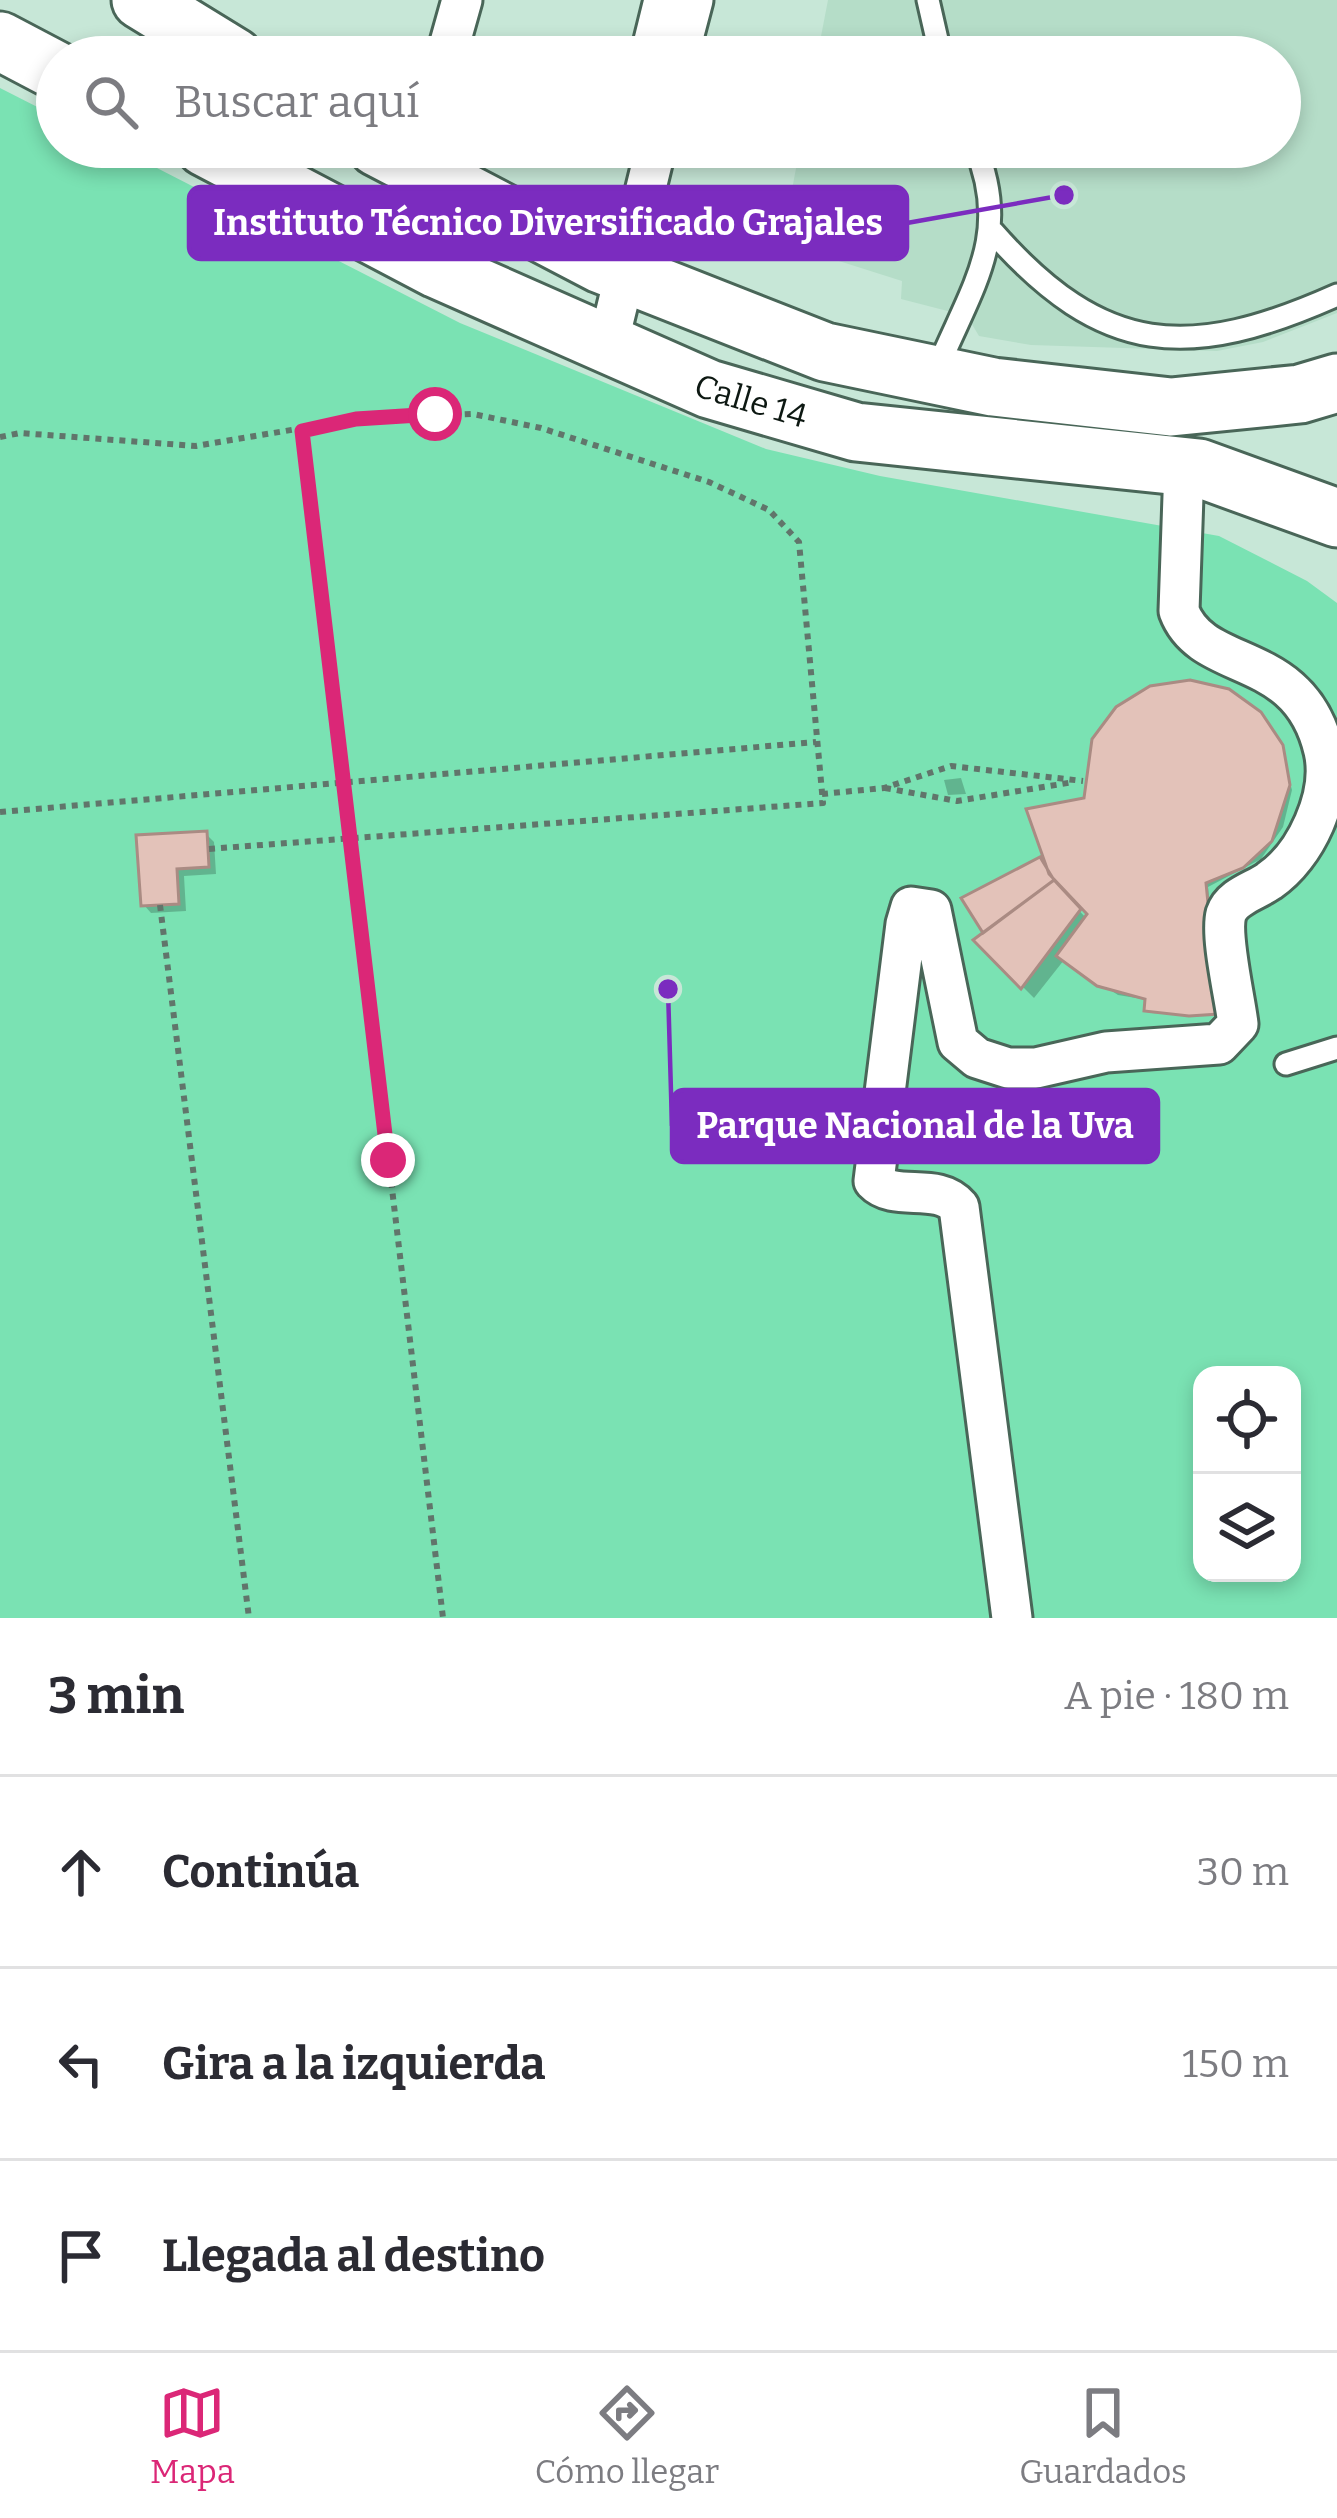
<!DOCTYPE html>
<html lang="es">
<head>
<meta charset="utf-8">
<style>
  :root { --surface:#fff; --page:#f2f2f3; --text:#2b2b33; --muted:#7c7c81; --line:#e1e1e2; --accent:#db2777 }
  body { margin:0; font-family:Bitter,serif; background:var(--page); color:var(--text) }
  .controls { position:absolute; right:36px; bottom:36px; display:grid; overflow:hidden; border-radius:24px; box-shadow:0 6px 18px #0003 }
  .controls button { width:108px; height:108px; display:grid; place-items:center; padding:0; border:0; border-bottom:3px solid var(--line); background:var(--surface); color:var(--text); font:60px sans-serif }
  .stop { position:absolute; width:36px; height:36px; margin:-27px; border:9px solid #db2777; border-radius:50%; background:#fff }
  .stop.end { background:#db2777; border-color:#fff; box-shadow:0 3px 12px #0008 }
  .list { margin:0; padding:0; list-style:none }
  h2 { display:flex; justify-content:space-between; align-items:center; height:156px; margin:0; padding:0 48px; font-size:51px }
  h2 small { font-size:39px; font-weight:400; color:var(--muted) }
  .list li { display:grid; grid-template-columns:78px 1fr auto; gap:36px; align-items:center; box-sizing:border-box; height:192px; padding:0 48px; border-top:3px solid var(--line) }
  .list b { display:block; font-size:45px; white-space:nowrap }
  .list em { font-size:39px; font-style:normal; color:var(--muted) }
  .icon { flex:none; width:66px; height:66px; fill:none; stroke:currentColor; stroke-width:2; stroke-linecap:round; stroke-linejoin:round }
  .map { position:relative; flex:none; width:1337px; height:1618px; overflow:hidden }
  .search { position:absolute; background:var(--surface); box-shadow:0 6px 18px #0003; left:36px; right:36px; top:36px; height:132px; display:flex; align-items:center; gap:30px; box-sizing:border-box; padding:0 42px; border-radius:66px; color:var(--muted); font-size:45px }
  .sheet { height:732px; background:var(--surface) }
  nav { display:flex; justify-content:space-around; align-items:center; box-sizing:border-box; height:168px; border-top:3px solid var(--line); background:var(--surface); font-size:33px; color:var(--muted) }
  nav a { display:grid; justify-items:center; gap:6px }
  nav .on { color:var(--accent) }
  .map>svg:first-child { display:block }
  .built { fill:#b5ddc8 }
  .green { fill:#7ae2b3; fill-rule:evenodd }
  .shadow { fill:#0003; fill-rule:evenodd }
  .building { fill:#e3c2b9; stroke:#aa8b83; stroke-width:3 }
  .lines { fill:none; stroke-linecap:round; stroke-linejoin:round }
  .lane-casing { stroke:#496658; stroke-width:27 }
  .street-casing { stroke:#496658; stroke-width:45 }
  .secondary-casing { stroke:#496658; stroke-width:63 }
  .path { stroke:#61756b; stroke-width:6; stroke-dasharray:6 6; stroke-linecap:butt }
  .lane { stroke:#fff; stroke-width:21 }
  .street { stroke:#fff; stroke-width:39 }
  .secondary { stroke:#fff; stroke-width:57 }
  .route { stroke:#db2777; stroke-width:15 }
  .labels { text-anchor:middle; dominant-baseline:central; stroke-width:9; stroke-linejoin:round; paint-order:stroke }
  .street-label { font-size:33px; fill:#0d1812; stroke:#c7e7d7 }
  .leader { fill:none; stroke:#7b2cbf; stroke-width:4.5 }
  .callout-dot { fill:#7b2cbf; stroke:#c7e7d7; stroke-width:4.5 }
  .callout { fill:#7b2cbf; stroke:#7b2cbf; stroke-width:4.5 }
  .callout-label { font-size:36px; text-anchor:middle; font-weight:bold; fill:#fff }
</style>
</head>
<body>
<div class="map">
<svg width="1337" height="1618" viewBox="0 0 1337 1618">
  <rect width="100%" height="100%" fill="#c7e7d7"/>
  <!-- built -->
  <path class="built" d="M828,0H1337V313L1263,342L1217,351L1031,345L979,336L967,316L901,299L902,281L782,243L800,147H1280V57H817Z"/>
  <!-- green -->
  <path class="green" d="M0,88L57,117V147H116L460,323L766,449L880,476L1219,536L1307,581L1337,603V1618H0ZM1202,1375H1292V1573H1202Z"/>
  <!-- shadow -->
  <path class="shadow" d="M1244,701L1276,734L1292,790L1283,827L1261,859L1208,887L1221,1016L1151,1013L1148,1000L1118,995L1064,960L1034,998L977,941L1039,861L1052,871L1039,848L1030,811L1087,800ZM1061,883L1091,913L1087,919L1057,887Z
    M961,778L966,794L948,795L944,780Z
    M206,834L214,842L216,874L184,876L186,911L151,913L144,905Z"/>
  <!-- building -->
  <path class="building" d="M1190,680L1229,689L1261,712L1283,745L1290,785L1272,841L1243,868L1206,883L1219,1014L1189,1016L1144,1011L1145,999L1097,986L1056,956L1087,914L1049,874L1026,809L1084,798L1092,739L1116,707L1150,686Z
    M207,831L209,867L177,869L179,904L141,906L136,835Z
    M1040,857L1054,880L983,933L961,898Z
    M1054,880L1081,909L1021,989L973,940Z"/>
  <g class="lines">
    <!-- lane casing -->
    <g class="lane-casing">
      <path id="lane" d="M928,0L941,57
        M993,232C1103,357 1189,361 1337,295
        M936,372C970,289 1013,236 975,147
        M1286,1064L1337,1048"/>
    </g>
    <!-- street casing -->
    <g class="street-casing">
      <path id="street" d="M446,57L462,0
        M650,57L664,0
        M678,57L693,0
        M607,348L656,147
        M1012,1618L959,1207C937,1181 895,1203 874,1181L906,924L911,907L931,910L958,1042L977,1058L1008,1068H1036L1106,1052L1219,1044L1238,1024C1235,998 1220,936 1226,914C1232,896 1255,891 1269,881C1306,856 1334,795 1324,751C1300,647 1203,675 1179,611L1184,467"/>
    </g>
    <!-- secondary casing -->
    <g class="secondary-casing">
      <g id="secondary">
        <path d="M141,0L234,57"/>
        <path d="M0,41L57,71"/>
        <path id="s1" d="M205,147L437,269L709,389L856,432L1199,468L1337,518"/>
        <path d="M377,147L601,264L825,352L993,387L1171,407L1300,394L1337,383"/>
      </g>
    </g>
    <!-- path -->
    <path class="path" d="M302,431L443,1618
      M0,437L20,433L196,446L356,419L473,414L541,428L709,482L769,510L799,542L823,803L208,849
      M885,788L957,801L1074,782
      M822,794L884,788L951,766L1083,781
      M0,812L816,742
      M160,905L249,1618"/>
    <!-- lane -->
    <use href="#lane" class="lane"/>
    <!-- street -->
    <use href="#street" class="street"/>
    <!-- secondary -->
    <use href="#secondary" class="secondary"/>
  </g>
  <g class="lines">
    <!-- route -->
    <path class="route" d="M388,1160L302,431L356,419L435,414"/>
  </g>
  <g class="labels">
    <!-- street labels -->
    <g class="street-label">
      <text stroke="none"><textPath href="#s1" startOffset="603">Calle 14</textPath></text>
    </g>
  </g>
  <!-- callouts -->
  <path class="leader" d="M1064 195L907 223M668 989L672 1126"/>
  <g class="callout-dot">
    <circle cx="1064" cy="195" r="12"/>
    <circle cx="668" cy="989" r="12"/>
  </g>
  <g class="callout">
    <rect x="189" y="187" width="718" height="72" rx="12"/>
    <rect x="672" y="1090" width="486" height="72" rx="12"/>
  </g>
  <g class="callout-label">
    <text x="548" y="235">Instituto Técnico Diversificado Grajales</text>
    <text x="915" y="1138">Parque Nacional de la Uva</text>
  </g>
</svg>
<div class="controls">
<button><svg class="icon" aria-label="locate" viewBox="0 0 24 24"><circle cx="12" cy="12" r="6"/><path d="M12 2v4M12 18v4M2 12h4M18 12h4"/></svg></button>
<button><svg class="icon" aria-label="layers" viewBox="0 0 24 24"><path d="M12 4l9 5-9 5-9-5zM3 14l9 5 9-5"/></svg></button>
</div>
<div class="stop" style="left:435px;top:414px"></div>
<div class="stop end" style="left:388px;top:1160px"></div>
<div class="search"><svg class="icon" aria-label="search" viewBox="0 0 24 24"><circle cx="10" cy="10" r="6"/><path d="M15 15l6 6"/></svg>Buscar aquí</div>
</div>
<section class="sheet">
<h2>3 min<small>A pie · 180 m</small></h2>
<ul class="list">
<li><svg class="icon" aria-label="ahead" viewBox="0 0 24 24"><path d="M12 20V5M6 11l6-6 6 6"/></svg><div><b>Continúa</b></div><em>30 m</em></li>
<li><svg class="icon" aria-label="left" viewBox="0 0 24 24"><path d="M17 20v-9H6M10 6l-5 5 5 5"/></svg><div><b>Gira a la izquierda</b></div><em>150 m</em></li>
<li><svg class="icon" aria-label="arrive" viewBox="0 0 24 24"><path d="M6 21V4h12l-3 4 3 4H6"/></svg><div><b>Llegada al destino</b></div></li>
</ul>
</section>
<nav>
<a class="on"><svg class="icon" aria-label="map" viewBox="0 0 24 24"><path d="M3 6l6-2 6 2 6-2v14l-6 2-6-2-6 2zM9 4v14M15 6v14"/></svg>Mapa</a>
<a><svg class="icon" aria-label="directions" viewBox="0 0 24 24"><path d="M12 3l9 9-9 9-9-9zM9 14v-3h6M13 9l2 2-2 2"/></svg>Cómo llegar</a>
<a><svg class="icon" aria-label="saved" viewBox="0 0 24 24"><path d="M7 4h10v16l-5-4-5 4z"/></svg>Guardados</a>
</nav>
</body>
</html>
